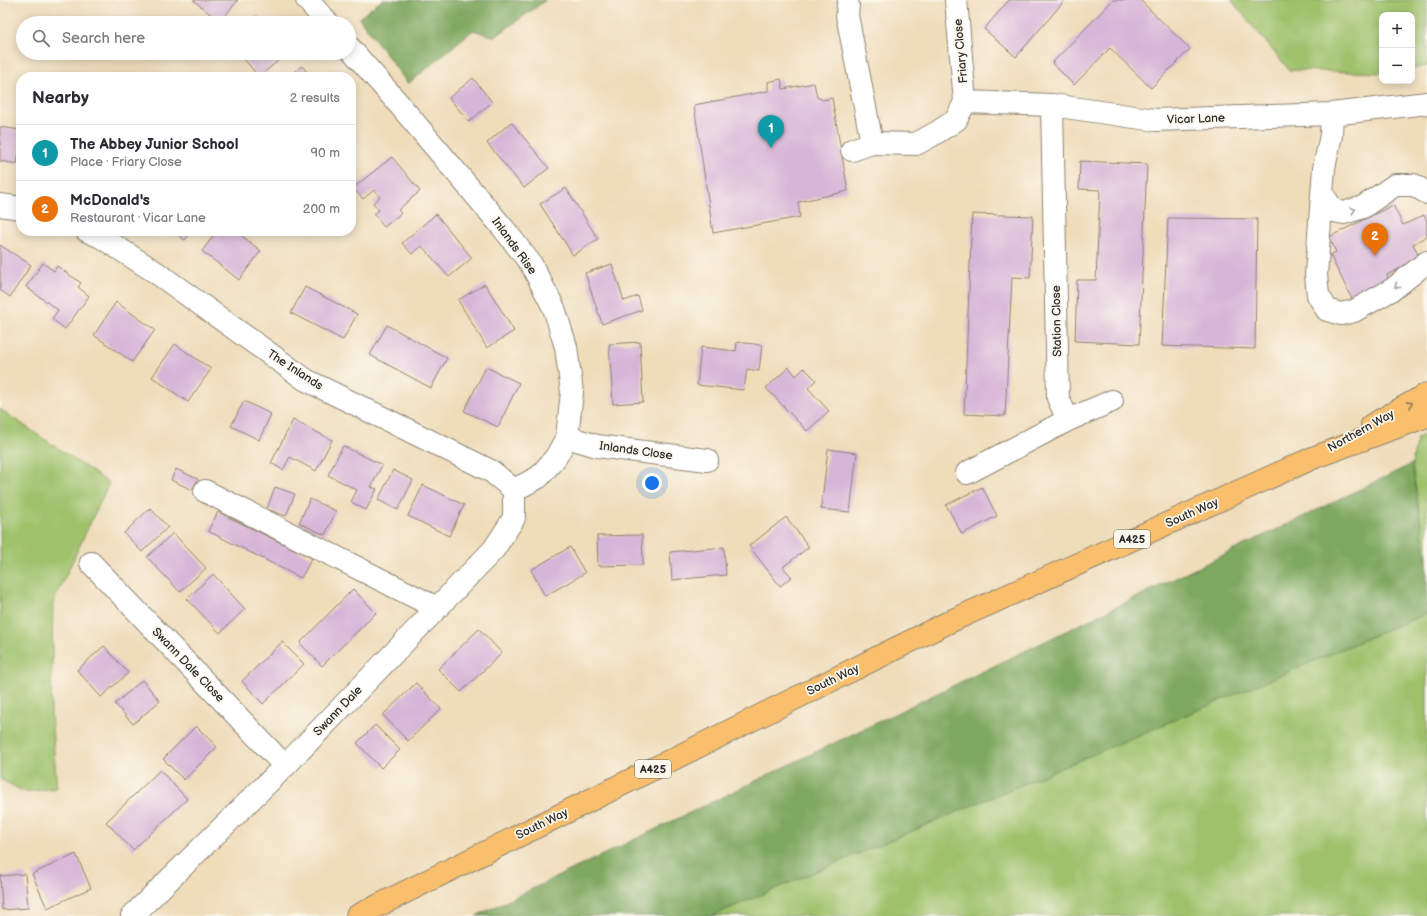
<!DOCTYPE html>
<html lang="en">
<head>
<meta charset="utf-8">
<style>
  :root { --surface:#fff; --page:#f7f7f7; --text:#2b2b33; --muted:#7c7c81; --line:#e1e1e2; --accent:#1f6fb2 }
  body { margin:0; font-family:"Balsamiq Sans",sans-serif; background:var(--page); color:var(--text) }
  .controls { position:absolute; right:12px; top:12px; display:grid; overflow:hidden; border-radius:8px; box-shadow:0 2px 10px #0003 }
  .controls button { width:36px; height:36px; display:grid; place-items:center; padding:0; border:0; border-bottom:1px solid var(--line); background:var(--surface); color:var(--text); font:20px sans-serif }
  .you { position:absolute; left:652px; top:483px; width:14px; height:14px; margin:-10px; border:3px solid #fff; border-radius:50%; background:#1a73e8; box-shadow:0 0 0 6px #1a73e833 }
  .badge { display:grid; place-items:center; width:26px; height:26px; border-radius:50%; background:var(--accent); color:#fff; font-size:13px; font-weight:700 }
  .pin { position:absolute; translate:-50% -33px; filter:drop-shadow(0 1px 2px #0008) }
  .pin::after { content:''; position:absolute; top:21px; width:14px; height:12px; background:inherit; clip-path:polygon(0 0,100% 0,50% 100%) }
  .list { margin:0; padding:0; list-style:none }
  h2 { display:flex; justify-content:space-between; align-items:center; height:52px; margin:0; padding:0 16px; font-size:17px }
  h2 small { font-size:13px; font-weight:400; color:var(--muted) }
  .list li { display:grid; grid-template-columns:26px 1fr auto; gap:12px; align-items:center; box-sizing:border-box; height:56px; padding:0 16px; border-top:1px solid var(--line) }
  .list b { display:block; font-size:15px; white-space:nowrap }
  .list p { margin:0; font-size:13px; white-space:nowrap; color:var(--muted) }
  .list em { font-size:13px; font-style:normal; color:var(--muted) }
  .icon { flex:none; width:22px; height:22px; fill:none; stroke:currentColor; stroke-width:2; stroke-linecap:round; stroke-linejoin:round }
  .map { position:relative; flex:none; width:1427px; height:916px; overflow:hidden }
  .search { position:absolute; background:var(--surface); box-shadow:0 2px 10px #0003; left:16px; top:16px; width:340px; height:44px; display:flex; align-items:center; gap:10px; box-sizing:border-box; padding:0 14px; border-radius:22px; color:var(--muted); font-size:15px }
  .panel { position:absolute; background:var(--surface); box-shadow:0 2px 10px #0003; left:16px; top:72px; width:340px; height:164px; border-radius:16px }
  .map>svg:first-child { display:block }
  .green { fill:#9ec16a; stroke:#64764a }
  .forest { fill:#7ea75e; stroke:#546944 }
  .building { fill:#d7b5d8 }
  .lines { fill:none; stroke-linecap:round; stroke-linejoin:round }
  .minor-casing { stroke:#8d8472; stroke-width:24 }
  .major-casing { stroke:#8d8472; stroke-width:24 }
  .minor { stroke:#fff; stroke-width:22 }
  .major { stroke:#f9bf6d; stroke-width:22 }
  .oneway { stroke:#a0a0a0 }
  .oneway2 { stroke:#92754c }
  .labels { text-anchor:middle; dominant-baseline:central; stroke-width:3.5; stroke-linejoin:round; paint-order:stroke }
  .shield { fill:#fbf7ec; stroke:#696865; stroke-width:1 }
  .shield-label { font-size:11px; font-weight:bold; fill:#2b2b2b }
  .street-label { font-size:12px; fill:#2b2b2b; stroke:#fbf7ec }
</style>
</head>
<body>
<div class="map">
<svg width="1427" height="916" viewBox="0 0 1427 916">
  <rect width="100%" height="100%" fill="#fbf7ec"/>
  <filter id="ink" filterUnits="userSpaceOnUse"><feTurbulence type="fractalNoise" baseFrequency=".025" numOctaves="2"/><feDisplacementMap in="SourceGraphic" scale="8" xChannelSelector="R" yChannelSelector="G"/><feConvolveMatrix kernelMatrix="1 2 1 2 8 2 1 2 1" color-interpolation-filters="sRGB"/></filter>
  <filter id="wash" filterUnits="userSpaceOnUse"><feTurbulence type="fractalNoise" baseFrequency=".012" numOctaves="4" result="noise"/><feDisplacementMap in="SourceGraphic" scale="16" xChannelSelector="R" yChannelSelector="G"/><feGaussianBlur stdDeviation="0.9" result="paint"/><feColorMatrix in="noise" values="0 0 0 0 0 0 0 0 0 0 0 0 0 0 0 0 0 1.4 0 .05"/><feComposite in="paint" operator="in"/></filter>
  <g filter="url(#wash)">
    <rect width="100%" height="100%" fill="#efdcb9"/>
    <!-- green -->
    <path class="green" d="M1231,0H1427V66L1412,69V15H1382V73L1289,70Z
      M0,409L109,483L53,603L51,714L57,788L24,792L0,779Z
      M1427,434V566L1412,464L1417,438Z
      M1427,613V916H711Z"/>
    <!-- forest -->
    <path class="forest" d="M382,0H546L495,37L473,30L408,84L359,18Z
      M1412,464L1427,566V613L711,916H476Z"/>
    <g id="blocks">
      <!-- building -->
      <path class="building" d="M193,0H238L220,22Z
        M1009,0H1065L1016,57L984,29Z
        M1113,0H1140L1190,49L1151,88L1110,48L1074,85L1052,63Z
        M257,16L263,23H249Z
        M239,53H287L259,77Z
        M302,66L311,77H288Z
        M473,78L492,102L469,122L449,98Z
        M781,79L783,89L814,83L817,97L823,100L832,98L848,191L798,202L800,217L713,233L694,105L768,91V82Z
        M511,122L549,168L524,188L487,143Z
        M0,127L21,130V138L17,164L0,161Z
        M392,157L420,191L398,210L401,213L384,227L374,214L379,210L373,203L380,197L374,190L363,199L353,188Z
        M1080,161L1147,164L1139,344L1075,341L1077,280H1096L1100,190L1079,189Z
        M566,188L598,239L573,255L540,204Z
        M1393,205L1403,225L1424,215L1427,221V236L1413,244L1420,258L1387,275L1392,287L1355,305L1330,255L1336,252L1329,237Z
        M436,214L472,258L449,277L422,246L412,254L402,243Z
        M972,214L1033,216L1030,278L1012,277L1005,416L964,414Z
        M1168,218L1257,219L1255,349L1162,346Z
        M173,231H192L185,240Z
        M217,231H236L261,251L239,280L202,251Z
        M0,245L31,265L10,297L0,290Z
        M43,263L54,271L57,266L81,283L78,287L89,296L65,329L52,319L58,310L26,287Z
        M612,264L624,301L638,296L642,310L602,324L585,273Z
        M485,284L514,331L487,348L458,300Z
        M305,287L357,314L343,340L291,313Z
        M116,302L155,330L132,362L94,335Z
        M387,325L447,358L431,388L370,355Z
        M640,342L643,402L613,404L609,344Z
        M737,342L762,345L759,371L747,369L744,390L697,385L701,347L736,351Z
        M175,344L211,369L188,402L152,377Z
        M486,367L519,383L498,427L464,411Z
        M789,367L796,376L804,368L816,380L808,388L829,411L807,431L766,388Z
        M244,401L271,414L259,440L231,426Z
        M293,420L332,440L316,471L290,457L283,470L271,463Z
        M343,446L382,465L371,487L377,489L366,510L351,502L357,490L328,475Z
        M828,449L857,453L850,512L821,509Z
        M176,469L198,479L192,490L171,480Z
        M393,470L413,480L398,510L378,500Z
        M423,485L464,505L449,536L408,516Z
        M275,487L295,494L286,516L267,509Z
        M982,487L997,516L962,534L946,505Z
        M310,499L336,511L325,535L299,523Z
        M150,508L168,527L142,552L124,533Z
        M218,512L312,558L301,578L208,531Z
        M786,517L809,547L783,567L792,577L780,586L749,546Z
        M173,533L206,568L180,592L147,557Z
        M642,535L643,565L598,566L597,536Z
        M570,547L585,573L545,596L531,570Z
        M724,547L726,575L672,580L670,552Z
        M213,574L245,609L220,633L187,599Z
        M353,589L376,613L322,666L300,643Z
        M479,629L502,653L461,692L438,669Z
        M282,642L304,664L263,704L242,681Z
        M104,646L128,673L101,697L77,670Z
        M142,680L160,701L133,724L115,704Z
        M416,683L441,709L408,741L383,715Z
        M375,725L400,750L381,768L357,743Z
        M196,726L217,747L184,780L163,759Z
        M160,770L187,799L133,850L106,822Z
        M76,854L91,888L47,908L32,874Z
        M25,874L28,908L2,910L0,876Z"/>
    </g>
  </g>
  <g filter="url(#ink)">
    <use href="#blocks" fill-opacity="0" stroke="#8d8472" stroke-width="1"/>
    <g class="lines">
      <!-- minor casing -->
      <g class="minor-casing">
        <path id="minor" d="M307,0L328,23
          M956,0L965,102
          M848,5L847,15L872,143
          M349,47L398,103L504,229L531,264L554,308L566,347L572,392L567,437L556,457L539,477L514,490
          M965,102L1052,105L1155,120L1332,114L1427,103
          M1332,114L1331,135L1324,168L1316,275L1318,295L1327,310L1341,314L1354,311L1393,289L1427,262
          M852,150L872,143L916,144L936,133L956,120L965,102
          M1323,195L1334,211L1344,213L1363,207L1395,185H1414L1427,193
          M0,205L21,208
          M87,231L101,237L157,273L306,380L491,471L514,490
          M1068,420L1112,401
          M567,437L597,446L707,460
          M967,473L1068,420L1058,398L1052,105
          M205,491L437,608
          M91,563L285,766
          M132,916L285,766L494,549L514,518V490"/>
      </g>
      <!-- major casing -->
      <g class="major-casing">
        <path id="major" d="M1372,425L1427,394
          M357,916L949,622L1315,457L1427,416"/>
      </g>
      <!-- minor -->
      <use href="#minor" class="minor"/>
      <!-- major -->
      <use href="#major" class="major"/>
    </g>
    <!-- one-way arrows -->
    <defs><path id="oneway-chevron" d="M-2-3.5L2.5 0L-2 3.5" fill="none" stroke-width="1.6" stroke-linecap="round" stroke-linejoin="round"/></defs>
    <g class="oneway">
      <use href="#oneway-chevron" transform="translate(1353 210) rotate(-19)"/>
      <use href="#oneway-chevron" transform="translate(1397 286) rotate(142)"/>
    </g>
    <use class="oneway2" href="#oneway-chevron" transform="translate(1410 404) rotate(-29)"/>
  </g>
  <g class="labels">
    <!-- shield labels -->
    <g class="shield">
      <rect x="1114" y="530" width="36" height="18" rx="3"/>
      <rect x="635" y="760" width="36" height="18" rx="3"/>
    </g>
    <g class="shield-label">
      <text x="1132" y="539">A425</text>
      <text x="653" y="769">A425</text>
    </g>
    <!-- street labels -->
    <g class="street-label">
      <text transform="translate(961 51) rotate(-95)">Friary Close</text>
      <text transform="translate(1196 119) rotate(-2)">Vicar Lane</text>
      <text transform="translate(514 246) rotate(54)">Inlands Rise</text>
      <text transform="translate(1057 321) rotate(-91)">Station Close</text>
      <text transform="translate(295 370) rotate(33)">The Inlands</text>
      <text transform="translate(1361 431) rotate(-29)">Northern Way</text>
      <text transform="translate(636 451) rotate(8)">Inlands Close</text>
      <text transform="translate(1192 513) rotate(-24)">South Way</text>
      <text transform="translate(188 665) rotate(46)">Swann Dale Close</text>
      <text transform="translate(833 680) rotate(-26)">South Way</text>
      <text transform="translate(338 711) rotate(-46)">Swann Dale</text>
      <text transform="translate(542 824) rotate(-26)">South Way</text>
    </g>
  </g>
</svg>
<div class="controls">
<button>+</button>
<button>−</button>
</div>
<div class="you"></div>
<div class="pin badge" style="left:771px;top:148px;background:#0f9aa8">1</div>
<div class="pin badge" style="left:1375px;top:256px;background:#e8710a">2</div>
<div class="search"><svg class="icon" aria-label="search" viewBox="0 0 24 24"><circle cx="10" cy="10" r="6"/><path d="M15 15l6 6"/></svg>Search here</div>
<section class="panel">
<h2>Nearby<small>2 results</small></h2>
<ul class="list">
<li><span class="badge" style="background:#0f9aa8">1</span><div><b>The Abbey Junior School</b><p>Place · Friary Close</p></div><em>90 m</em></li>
<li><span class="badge" style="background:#e8710a">2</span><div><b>McDonald's</b><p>Restaurant · Vicar Lane</p></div><em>200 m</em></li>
</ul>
</section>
</div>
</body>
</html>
